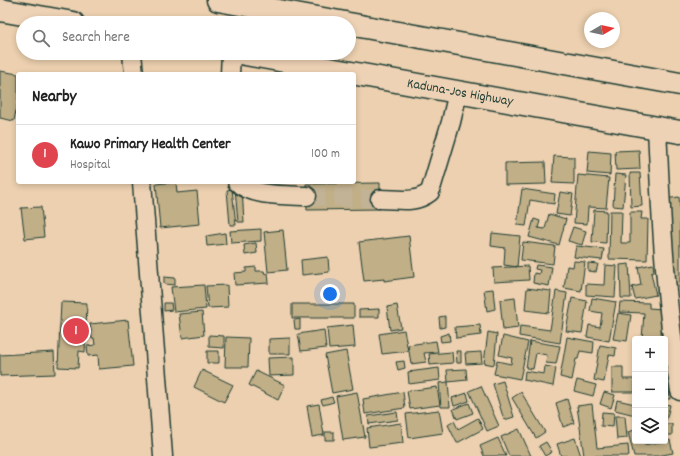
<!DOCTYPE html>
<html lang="en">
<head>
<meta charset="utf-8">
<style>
  :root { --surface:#fff; --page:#f2f2f2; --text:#222; --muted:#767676; --line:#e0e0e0; --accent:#ea580c }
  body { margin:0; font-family:Dekko,sans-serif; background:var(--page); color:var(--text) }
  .controls { position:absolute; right:12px; bottom:12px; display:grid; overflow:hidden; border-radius:4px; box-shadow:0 2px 6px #0003 }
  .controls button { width:36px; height:36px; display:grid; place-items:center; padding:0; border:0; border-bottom:1px solid var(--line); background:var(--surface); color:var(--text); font:20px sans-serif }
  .compass { position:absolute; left:584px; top:12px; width:36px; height:36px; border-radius:50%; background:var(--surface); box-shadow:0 2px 6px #0003; rotate:81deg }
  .you { position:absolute; left:330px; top:294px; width:14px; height:14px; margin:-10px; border:3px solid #fff; border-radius:50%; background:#1a73e8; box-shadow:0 0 0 6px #1a73e833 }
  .badge { display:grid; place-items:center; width:26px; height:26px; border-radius:50%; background:var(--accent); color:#fff; font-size:13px; font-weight:700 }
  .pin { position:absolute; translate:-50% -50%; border:2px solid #fff; box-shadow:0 1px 4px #0006 }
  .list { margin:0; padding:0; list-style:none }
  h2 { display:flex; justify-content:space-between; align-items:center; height:52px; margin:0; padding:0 16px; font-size:17px }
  h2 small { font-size:13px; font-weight:400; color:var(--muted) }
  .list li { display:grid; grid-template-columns:26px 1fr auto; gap:12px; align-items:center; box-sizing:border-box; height:60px; padding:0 16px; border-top:1px solid var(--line) }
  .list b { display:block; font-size:15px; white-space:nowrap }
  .list p { margin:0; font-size:13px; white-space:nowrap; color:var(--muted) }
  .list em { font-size:13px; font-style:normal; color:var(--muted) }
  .icon { flex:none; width:22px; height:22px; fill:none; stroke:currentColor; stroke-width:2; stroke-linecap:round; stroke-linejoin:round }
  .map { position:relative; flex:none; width:680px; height:456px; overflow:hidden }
  .search { position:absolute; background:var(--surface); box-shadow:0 2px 6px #0003; left:16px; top:16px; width:340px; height:44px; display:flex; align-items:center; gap:10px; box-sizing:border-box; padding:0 14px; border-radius:22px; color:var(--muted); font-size:15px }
  .panel { position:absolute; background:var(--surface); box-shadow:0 2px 6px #0003; left:16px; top:72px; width:340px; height:112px; border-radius:4px }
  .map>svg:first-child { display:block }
  .building { fill:#c1af87; stroke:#1f3d34 }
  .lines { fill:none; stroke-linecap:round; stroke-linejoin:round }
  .minor-tunnel { stroke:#c3b396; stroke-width:18; stroke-dasharray:18 9; stroke-linecap:butt }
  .minor-casing { stroke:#1f3d34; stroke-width:21 }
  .highway-casing { stroke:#1f3d34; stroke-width:25 }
  .minor { stroke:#eed2b5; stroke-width:18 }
  .highway { stroke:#eed2b5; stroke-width:22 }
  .labels { text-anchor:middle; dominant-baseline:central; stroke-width:4; stroke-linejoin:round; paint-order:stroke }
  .street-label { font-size:14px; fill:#1f3d34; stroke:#eed2b5 }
</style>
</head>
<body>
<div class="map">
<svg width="680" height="456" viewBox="0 0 680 456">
  <rect width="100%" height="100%" fill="#ecd0af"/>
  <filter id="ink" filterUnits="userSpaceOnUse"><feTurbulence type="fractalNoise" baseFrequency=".025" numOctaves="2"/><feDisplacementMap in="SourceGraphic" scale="8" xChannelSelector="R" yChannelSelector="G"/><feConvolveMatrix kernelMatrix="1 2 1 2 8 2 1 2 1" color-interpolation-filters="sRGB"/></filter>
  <g filter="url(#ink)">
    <!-- building -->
    <path class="building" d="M0,71L18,74V101L14,121L0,118Z
      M639,150L640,169L616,170L615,151Z
      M589,151L611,153L610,175L587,173Z
      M554,156L574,157V184L552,183Z
      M545,162L546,184L505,185V163Z
      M630,173H640L642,206L631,207Z
      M615,174L626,175L623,207L613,206Z
      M578,175L609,178L606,208L588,207L587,224L574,223Z
      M176,182L177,193L197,191L200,224L160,228L156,184Z
      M380,183V209L307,210L306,184Z
      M242,188L244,222H238L235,189Z
      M232,189L236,225H230L227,190Z
      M522,189L555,194L554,204L530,200L526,226L517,225Z
      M560,192L573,194L570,216L556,214Z
      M679,197L680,208V287H674L664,199Z
      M41,207L44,237L25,239L21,208Z
      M594,210L607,211L606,243L592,242Z
      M610,211H622L621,243H630V212H642L641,219H648L647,260L609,259Z
      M549,214L566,219L559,245L529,237L534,219L540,221L538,228L545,229Z
      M573,227L586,231L582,245L568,241Z
      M261,229V241L231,243L230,231Z
      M283,230L287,270L268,272L264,232Z
      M225,233L226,244L207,246L206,236Z
      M492,233L520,236L517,267L504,265L505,248L491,246Z
      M409,236L414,277L384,281V279L364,281L359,242Z
      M523,242L555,246L553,264L521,260Z
      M256,243L257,253L245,255L244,245Z
      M576,246L604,249L602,260L574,257Z
      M328,257L329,272L302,275L301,260Z
      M574,261L585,262L581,291L564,288L567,266L573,267Z
      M588,263L598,264L596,272L588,271Z
      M629,264L631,298H621L620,265Z
      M653,264L654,272L651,273L656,295L635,299L632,287L641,285L638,267Z
      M536,265L552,267L549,286L533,283L534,273L539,274L540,270L535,269Z
      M605,265L617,266L615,297L586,295V284L604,285Z
      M528,266L529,280L494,282L493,268Z
      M256,267V271H264L265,274L268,273L269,283L235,285L234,273L246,272V268Z
      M164,277L175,278V285L164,284Z
      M204,285L206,309L174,312L171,287Z
      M227,285L228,307L208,308L206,286Z
      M527,288L551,291L549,313L525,310Z
      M493,289L495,309L487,311L484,290Z
      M556,291L567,293L560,343L519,336L520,326L550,330Z
      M515,298L518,328L503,330L500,300Z
      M572,298L587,301L582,333L566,331Z
      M592,298L616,302L609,341L587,337L589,325L600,327L602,313L590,311Z
      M61,302L87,303L85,352L79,351L78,368L58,367Z
      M620,302L649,303V308L662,309L661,339H642L644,313L619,312Z
      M164,303H171L172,310L164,311Z
      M292,304H354V318H292Z
      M397,305L401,328L390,330L387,307Z
      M379,309V317H359V310Z
      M202,312L204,335L182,338L179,314Z
      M618,313L631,315L627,341L613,339Z
      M445,316V327L440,328L439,317Z
      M300,319V329H295L294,320Z
      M128,320L133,366L99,369L98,355L88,356L87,346L95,345L94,338L92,339L90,324Z
      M353,325L355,347L329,349L327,328Z
      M480,325L481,335L456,338L455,327Z
      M324,330L326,348L301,351L298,334Z
      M404,330L408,351L382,354L379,334Z
      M488,332L497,334L494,365L484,363Z
      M449,333L450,341L441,342L440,336Z
      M209,335L224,336V348L209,347Z
      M503,336L528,342L520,379L494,374L497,361L511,364L512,358L499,355Z
      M226,337L249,338L248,367H225Z
      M567,337L594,342L593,353L580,351L578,359H576L572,380L560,377Z
      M290,338V354H269V339Z
      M436,341L438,352L424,353L426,362L411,364L408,345Z
      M530,341L560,346L556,364L546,363L547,355L536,353L533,369L526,368Z
      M600,345L616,348L615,356L609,355L604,382L594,380Z
      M207,351H219V363H207Z
      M346,351L353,389L332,393L325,355Z
      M456,351H461V363H457Z
      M54,352L55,374L0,376V355Z
      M452,352L453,363L430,365L429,354Z
      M481,352L482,363L466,364L465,353Z
      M294,357V375L269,376L268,358Z
      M404,361L405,368L398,370L396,362Z
      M545,366L556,368L553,386L524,380L525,371L544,374Z
      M612,367H623V379H635V392H612Z
      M439,368L440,380L409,384L408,372Z
      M466,369L467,380L448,382L447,370Z
      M202,370L233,385L224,402L194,387Z
      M256,371L285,385L278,400L249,385Z
      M577,380L596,385L593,396L574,391Z
      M503,381L514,417L504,420L493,384Z
      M448,382L450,407H441L439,383Z
      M481,386L499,426L487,431L469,391Z
      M437,387L440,405L410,409L407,391Z
      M665,387H669L670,399H665Z
      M357,392L365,437L343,440L336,396Z
      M403,392L405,408L365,414L363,399Z
      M521,392L545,432L536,438L512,398Z
      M604,392L615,395L611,408L600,404Z
      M467,393L469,401L454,406L452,398Z
      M332,397L334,402L323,405L321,400Z
      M567,399L574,423L563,427L556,403Z
      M617,400L635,404V415L615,410Z
      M469,403L473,413L457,419L453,409Z
      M319,404L324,435L312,437L307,406Z
      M592,404L597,448L628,445L629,456H584L577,406Z
      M665,404L670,405L666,421H665Z
      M439,410L443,433L409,438L406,414Z
      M397,412L398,420L369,424L368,416Z
      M602,412L614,413L613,427L601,426Z
      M615,416H625L627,438L617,439Z
      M478,418L483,429L457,443L448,425L454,421L458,429Z
      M401,423L403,443L369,447L367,428Z
      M665,424H672V435H665Z
      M519,429L531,456H509L501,437Z
      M635,430V441H644V445L670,440L673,453L657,456H634L628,432Z
      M325,432H334V440H325Z
      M498,438L506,456H484L480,446Z
      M575,438L581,456H561L557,444Z
      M546,442L552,452L545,456L539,446Z"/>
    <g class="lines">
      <!-- minor-tunnel -->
      <path class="minor-tunnel" d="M307,196L380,199"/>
      <!-- minor casing -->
      <g class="minor-casing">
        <path id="minor" d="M132,53L134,74
          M230,74L231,53
          M657,128C661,216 665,304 680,391
          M142,182L163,456
          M237,182C252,197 287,195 307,196
          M380,199C399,199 415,204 430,192L451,122L458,92"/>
      </g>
      <!-- highway casing -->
      <g class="highway-casing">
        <path id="highway" d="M218,0L345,23
          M0,10L73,23
          M349,24L680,84
          M240,53L680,132"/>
      </g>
      <!-- minor -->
      <use href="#minor" class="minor"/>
      <!-- highway -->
      <use href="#highway" class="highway"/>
    </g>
  </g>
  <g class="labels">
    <!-- street labels -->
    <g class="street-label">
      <text transform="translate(460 93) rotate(10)">Kaduna-Jos Highway</text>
    </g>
  </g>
</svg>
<div class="controls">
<button>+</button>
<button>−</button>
<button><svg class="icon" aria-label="layers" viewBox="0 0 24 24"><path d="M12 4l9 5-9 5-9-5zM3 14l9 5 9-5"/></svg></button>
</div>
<svg class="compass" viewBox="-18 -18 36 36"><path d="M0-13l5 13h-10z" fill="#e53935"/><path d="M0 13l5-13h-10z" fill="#767676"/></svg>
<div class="you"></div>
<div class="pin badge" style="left:76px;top:331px;background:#e0444e">1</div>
<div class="search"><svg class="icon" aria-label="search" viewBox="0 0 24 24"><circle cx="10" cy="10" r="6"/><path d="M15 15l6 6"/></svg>Search here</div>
<section class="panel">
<h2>Nearby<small></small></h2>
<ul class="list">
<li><span class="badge" style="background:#e0444e">1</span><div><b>Kawo Primary Health Center</b><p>Hospital</p></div><em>100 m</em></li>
</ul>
</section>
</div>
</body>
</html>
